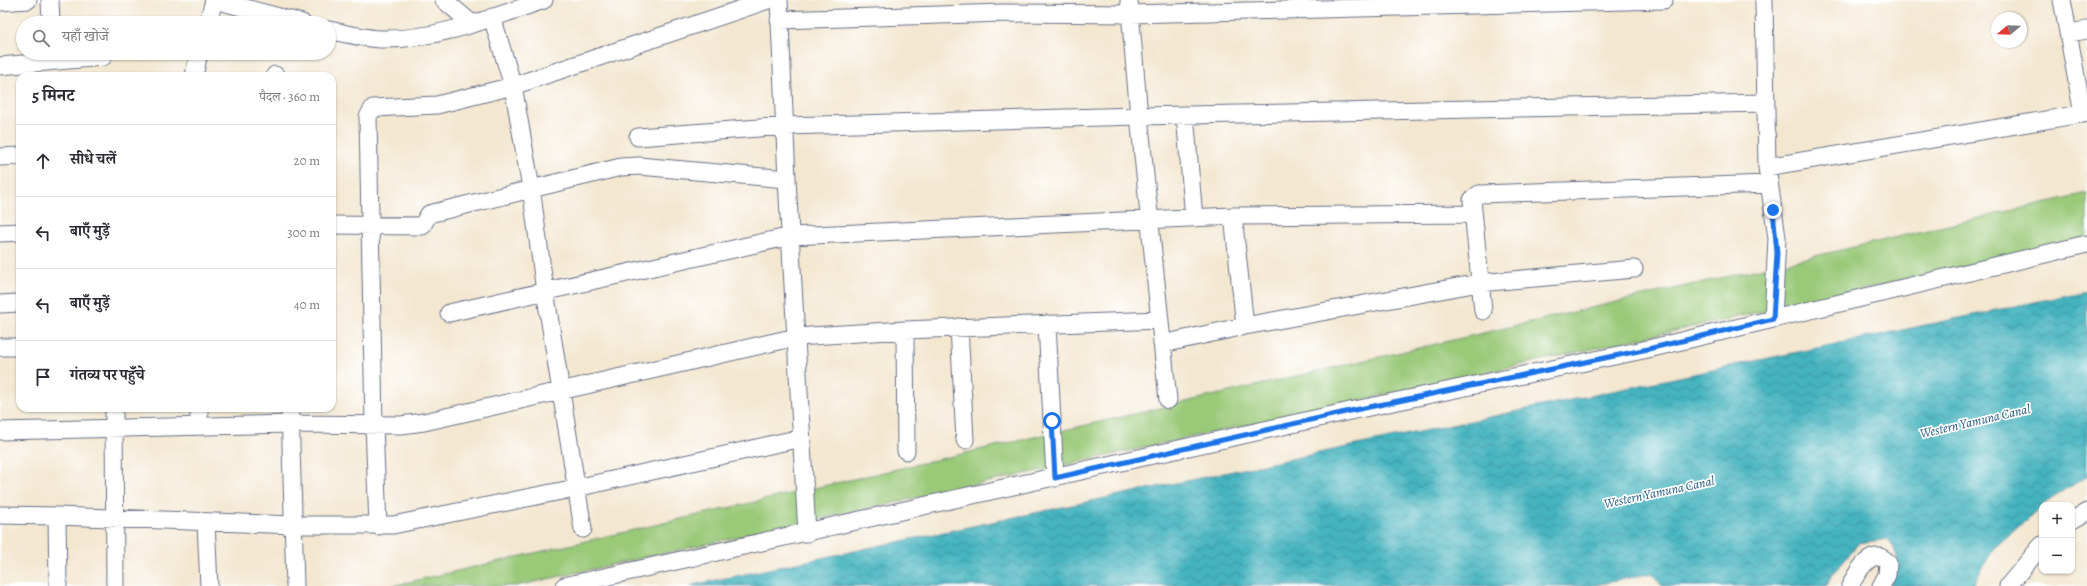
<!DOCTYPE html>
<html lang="hi">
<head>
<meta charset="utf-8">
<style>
  :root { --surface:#fff; --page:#f2f2f3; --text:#2b2b33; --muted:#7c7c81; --line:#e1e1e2 }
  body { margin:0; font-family:Alegreya,"Noto Serif Devanagari",serif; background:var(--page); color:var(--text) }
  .controls { position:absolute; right:12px; bottom:12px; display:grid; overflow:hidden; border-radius:8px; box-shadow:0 1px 3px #0004 }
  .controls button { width:36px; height:36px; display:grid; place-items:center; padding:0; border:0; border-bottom:1px solid var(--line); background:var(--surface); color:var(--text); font:20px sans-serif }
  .compass { position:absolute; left:1991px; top:12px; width:36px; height:36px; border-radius:50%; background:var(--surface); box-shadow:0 1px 3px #0004; rotate:251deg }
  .stop { position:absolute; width:12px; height:12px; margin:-9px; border:3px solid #1a73e8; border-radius:50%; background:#fff }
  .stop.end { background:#1a73e8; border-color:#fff; box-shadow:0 1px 4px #0008 }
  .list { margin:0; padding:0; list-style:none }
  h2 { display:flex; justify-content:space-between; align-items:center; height:52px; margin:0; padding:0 16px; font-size:17px }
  h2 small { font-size:13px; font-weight:400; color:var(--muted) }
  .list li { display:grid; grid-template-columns:26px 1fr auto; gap:12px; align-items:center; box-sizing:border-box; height:72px; padding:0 16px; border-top:1px solid var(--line) }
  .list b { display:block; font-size:15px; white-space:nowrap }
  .list em { font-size:13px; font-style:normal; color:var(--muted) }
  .icon { flex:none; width:22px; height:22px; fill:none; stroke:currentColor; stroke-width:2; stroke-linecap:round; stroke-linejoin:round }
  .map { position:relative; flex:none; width:2087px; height:586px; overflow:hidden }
  .search { position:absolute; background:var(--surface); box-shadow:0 1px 3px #0004; left:16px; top:16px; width:320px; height:44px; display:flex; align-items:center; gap:10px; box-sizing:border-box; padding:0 14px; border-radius:22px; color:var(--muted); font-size:15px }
  .panel { position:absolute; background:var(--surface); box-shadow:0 1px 3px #0004; left:16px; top:72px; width:320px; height:340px; border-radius:12px }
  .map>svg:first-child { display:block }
  .green { fill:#9ac978; stroke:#5a7c6b }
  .water { fill:url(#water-waves); stroke:#30728e }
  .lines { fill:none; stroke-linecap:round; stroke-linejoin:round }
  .minor-casing { stroke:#676f86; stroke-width:19 }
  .minor { stroke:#fff; stroke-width:17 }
  .route { stroke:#1a73e8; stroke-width:5 }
  .labels { text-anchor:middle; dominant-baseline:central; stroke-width:3.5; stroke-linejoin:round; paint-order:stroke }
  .water-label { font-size:13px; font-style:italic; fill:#2a5e80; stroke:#fff }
</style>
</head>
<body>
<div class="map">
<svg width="2087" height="586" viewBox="0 0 2087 586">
  <defs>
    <pattern id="water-waves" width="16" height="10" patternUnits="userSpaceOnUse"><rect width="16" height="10" fill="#45b4bf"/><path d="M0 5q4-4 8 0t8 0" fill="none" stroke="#39939e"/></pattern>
  </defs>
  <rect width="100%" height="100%" fill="#fff"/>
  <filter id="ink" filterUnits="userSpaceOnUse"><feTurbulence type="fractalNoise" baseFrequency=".025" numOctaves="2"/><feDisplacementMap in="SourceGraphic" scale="8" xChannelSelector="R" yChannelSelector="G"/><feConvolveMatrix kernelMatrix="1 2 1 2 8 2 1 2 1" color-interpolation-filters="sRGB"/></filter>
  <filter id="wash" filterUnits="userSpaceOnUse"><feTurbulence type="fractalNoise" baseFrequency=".012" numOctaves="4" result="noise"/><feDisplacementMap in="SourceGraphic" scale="16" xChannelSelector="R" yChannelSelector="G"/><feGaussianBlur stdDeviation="0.9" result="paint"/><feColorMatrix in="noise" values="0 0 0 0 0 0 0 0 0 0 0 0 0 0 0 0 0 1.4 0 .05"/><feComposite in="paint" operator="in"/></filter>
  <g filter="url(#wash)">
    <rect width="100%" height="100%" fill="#f3e7d0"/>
    <!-- green -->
    <path class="green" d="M2087,193V240L516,586H392Z"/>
    <!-- water -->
    <path class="water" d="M2087,291V476L2042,505V507L1994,548L1972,586H1889C1897,570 1901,554 1888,539L1859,543L1832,574L1826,586H1662L1652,573L1591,586H688Z"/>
  </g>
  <g filter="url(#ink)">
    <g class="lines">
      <!-- minor casing -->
      <g class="minor-casing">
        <path id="minor" d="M50,0L51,23
          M215,0L302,23
          M444,0L471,23
          M779,0L787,179L807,533
          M1129,0L1139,116L1168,400
          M1764,0L1767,167L1777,238L1773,319
          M2062,0L2083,114
          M0,2L28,0
          M492,17L513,86L531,188L545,291L583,529
          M779,20L1003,13L1130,14L1664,0
          M208,23L214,0
          M329,30C346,34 363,38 380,39C435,41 493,17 544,0
          M2069,33L2087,30
          M0,66L103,57
          M194,76L199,53
          M275,76V75
          M1185,115L1194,218
          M638,137L785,126L1139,116L1766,103
          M0,157L20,156
          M1767,167L2087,113
          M1233,216L1245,326
          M332,225L422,226L429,214L621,167L639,166L787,179
          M0,233L20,232
          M0,304L20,303
          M1483,311L1472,200L1479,194L1769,184
          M449,313L791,236L1233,216L1473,214
          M1047,324L1055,478
          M959,327L965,440
          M905,330L906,451
          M1162,344L1245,326L1479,283L1634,269
          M0,347H20
          M114,408L115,586
          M199,408V426
          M290,408L295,586
          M0,431L291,424L401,425L424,422L796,337L905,330L1160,320
          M0,515L57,516L293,525H393L576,488L801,438
          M57,516L58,586
          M2072,520L2087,512
          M206,522L209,586
          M378,526L374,425L368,117L373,108L437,105L513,86L768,0
          M564,586L1350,411L1648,349L2087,244
          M1850,586C1856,574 1872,544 1888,563L1887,575L1881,586
          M2008,586L2042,545"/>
      </g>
      <!-- minor -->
      <use href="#minor" class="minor"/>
    </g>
  </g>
  <g class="lines" filter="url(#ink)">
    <!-- route -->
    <path class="route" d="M1052,421L1055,478L1350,411L1648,349L1773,319L1777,253L1773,210"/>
  </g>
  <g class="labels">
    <!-- water labels -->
    <g class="water-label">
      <text transform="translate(1975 421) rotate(-13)">Western Yamuna Canal</text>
      <text transform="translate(1659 492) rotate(-12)">Western Yamuna Canal</text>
    </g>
  </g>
</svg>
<div class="controls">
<button>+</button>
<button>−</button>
</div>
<svg class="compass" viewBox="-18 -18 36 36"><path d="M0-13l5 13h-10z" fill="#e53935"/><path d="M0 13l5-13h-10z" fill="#7c7c81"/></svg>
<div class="stop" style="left:1052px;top:421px"></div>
<div class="stop end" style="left:1773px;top:210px"></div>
<div class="search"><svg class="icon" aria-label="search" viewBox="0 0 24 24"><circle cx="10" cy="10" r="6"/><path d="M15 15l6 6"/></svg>यहाँ खोजें</div>
<section class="panel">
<h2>5 मिनट<small>पैदल · 360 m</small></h2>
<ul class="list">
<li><svg class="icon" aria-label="ahead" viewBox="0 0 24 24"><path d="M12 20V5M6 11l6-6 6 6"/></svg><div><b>सीधे चलें</b></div><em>20 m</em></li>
<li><svg class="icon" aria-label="left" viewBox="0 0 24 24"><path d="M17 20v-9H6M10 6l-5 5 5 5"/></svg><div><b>बाएँ मुड़ें</b></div><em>300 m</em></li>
<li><svg class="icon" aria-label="left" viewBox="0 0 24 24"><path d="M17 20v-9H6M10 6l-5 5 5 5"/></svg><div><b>बाएँ मुड़ें</b></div><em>40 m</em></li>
<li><svg class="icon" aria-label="arrive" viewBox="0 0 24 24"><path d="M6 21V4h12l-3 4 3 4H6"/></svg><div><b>गंतव्य पर पहुँचे</b></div></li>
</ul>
</section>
</div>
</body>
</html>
